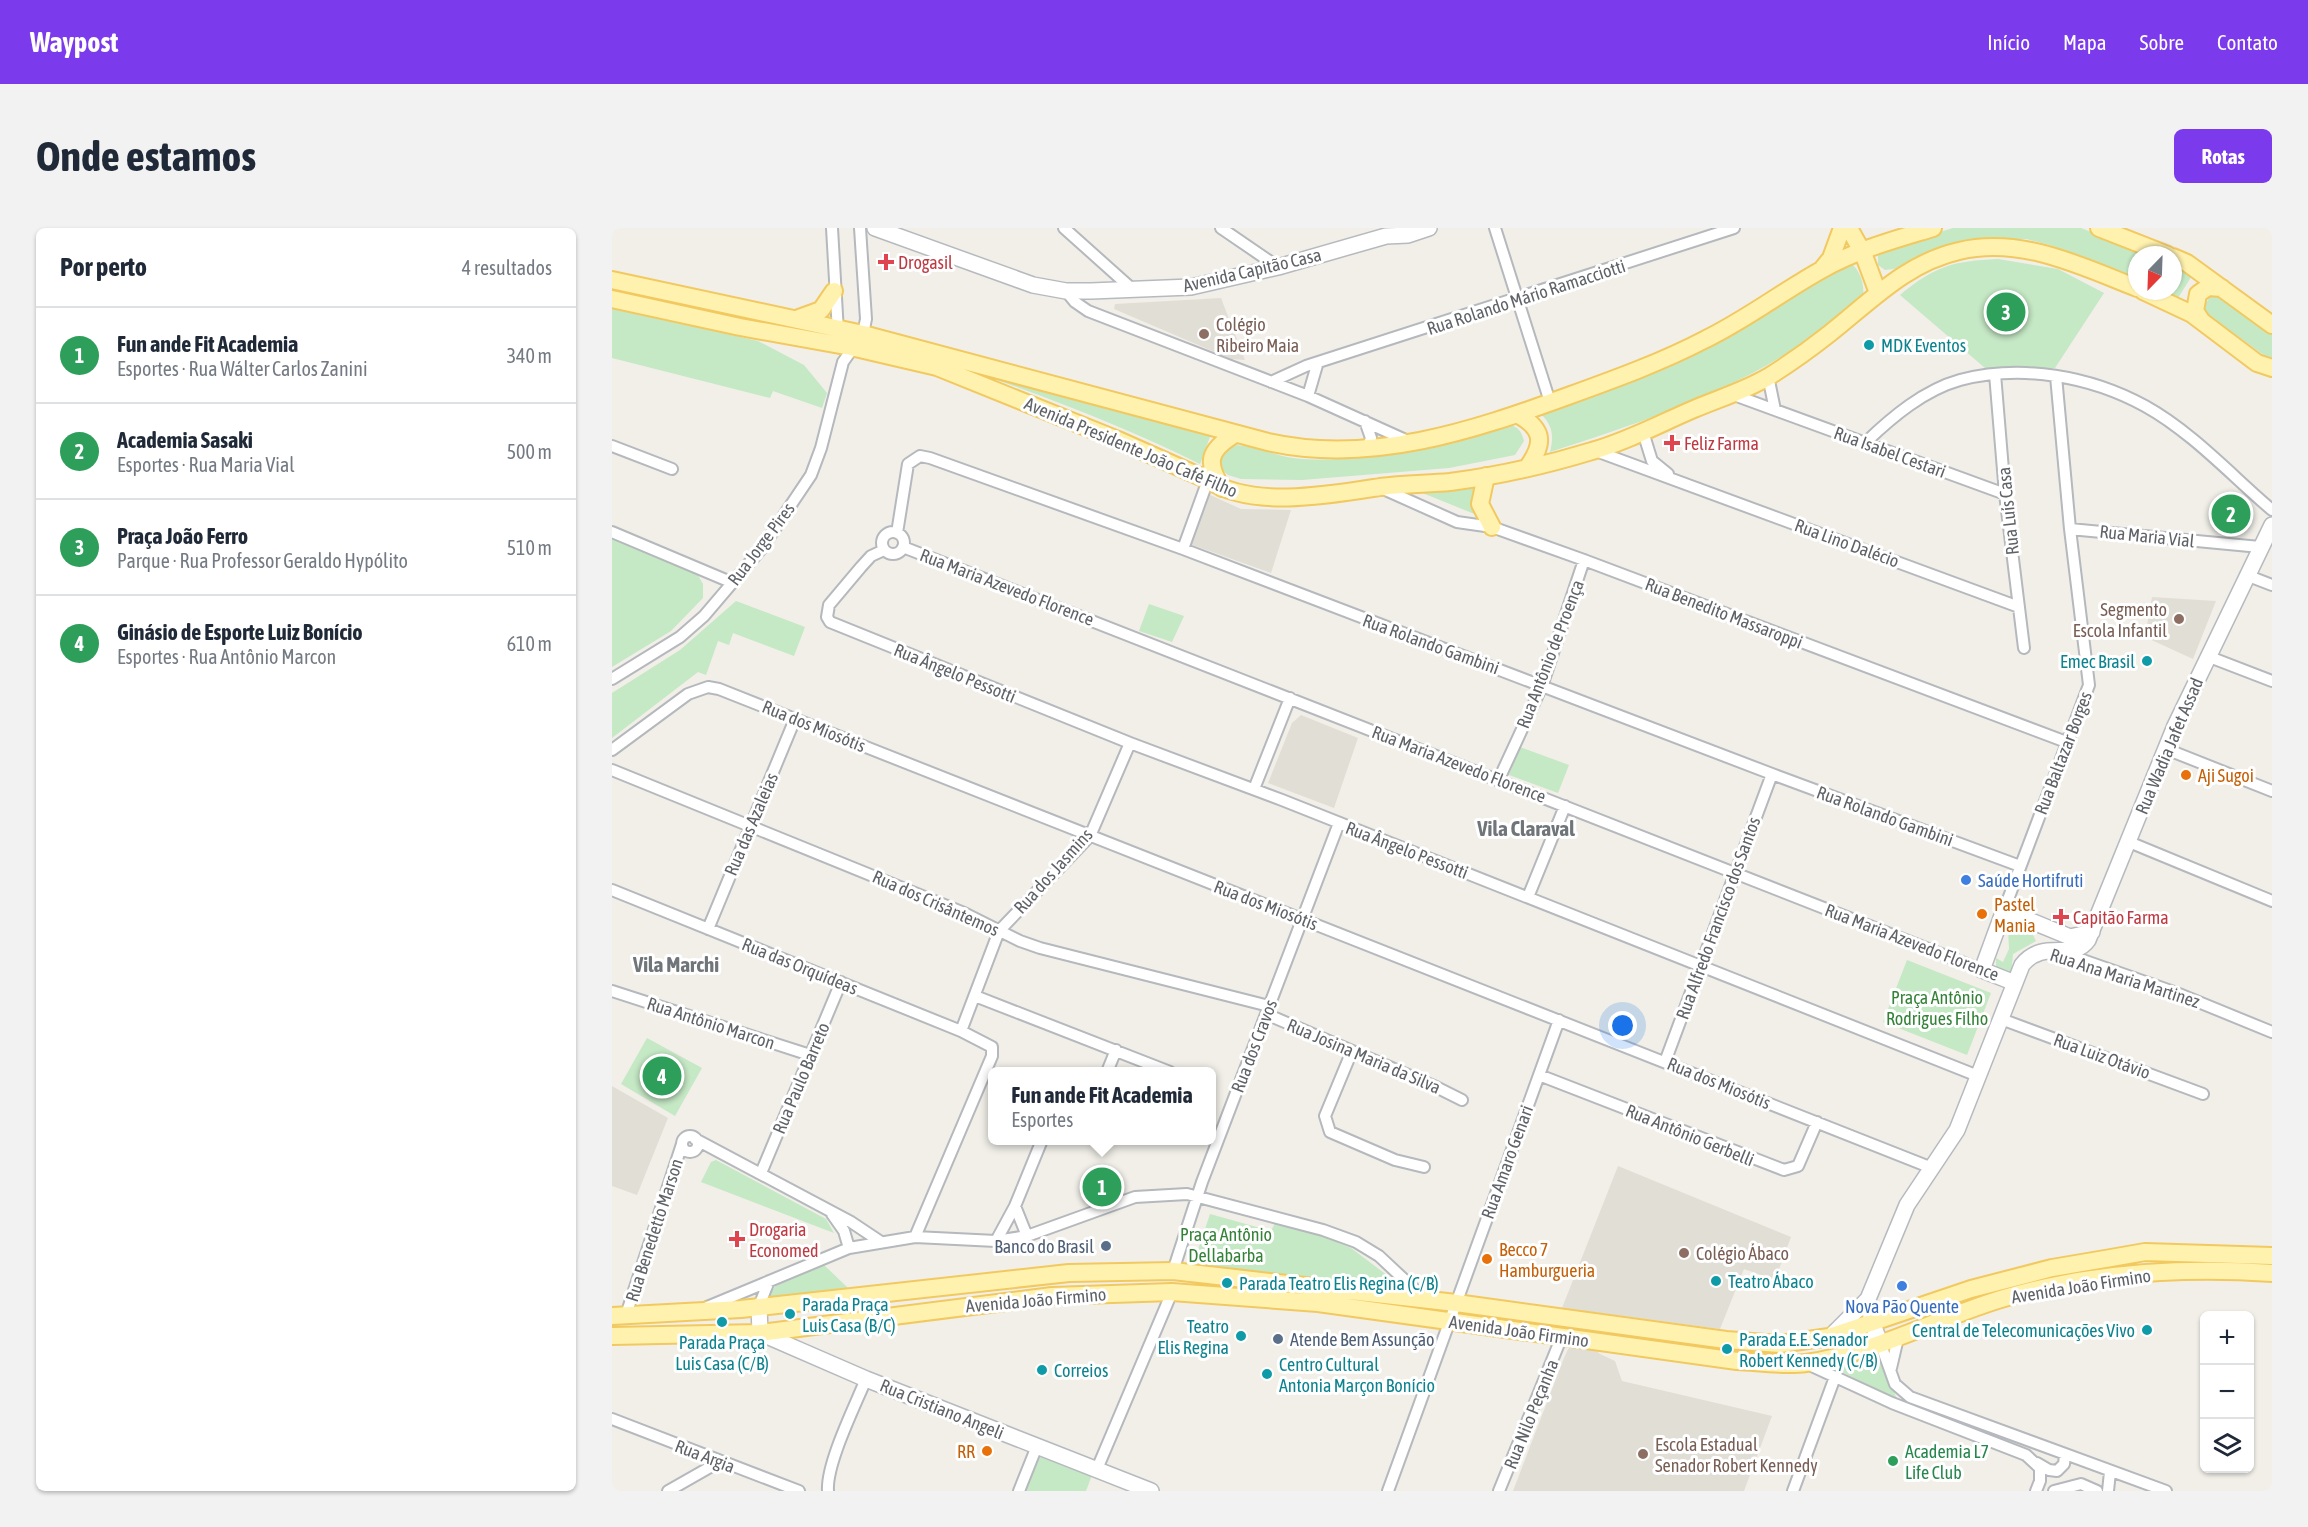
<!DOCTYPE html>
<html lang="pt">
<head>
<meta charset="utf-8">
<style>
  :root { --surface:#fff; --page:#f2f2f3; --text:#1f2937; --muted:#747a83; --line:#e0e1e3; --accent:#7c3aed }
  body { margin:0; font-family:"Asap Condensed",sans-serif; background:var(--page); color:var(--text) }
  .controls { position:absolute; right:18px; bottom:18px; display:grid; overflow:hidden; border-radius:9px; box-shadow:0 2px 4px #0004 }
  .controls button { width:54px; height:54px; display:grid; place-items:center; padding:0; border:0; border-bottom:2px solid var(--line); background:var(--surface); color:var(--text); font:30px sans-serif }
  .compass { position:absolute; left:1516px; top:18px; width:54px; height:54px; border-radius:50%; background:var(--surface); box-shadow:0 2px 4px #0004; rotate:203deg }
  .you { position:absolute; left:1011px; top:798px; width:21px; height:21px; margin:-15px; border:4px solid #fff; border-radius:50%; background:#1a73e8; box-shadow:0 0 0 9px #1a73e833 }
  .badge { display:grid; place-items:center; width:39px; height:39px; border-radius:50%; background:var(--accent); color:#fff; font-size:20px; font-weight:700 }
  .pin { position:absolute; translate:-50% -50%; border:3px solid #fff; box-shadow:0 2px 6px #0006 }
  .popup { position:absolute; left:376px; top:839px; width:228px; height:78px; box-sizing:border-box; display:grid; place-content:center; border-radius:9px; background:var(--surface); filter:drop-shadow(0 2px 4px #0005); font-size:20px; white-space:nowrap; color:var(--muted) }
  .popup b { font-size:22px; color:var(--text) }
  .popup::after { content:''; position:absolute; left:50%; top:100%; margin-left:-12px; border:12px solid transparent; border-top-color:var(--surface) }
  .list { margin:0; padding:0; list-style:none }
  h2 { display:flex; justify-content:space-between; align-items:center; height:78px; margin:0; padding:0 24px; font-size:26px }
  h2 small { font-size:20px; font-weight:400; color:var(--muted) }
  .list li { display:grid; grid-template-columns:39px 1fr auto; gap:18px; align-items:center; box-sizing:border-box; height:96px; padding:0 24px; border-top:2px solid var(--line) }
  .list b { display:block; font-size:22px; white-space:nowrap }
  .list p { margin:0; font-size:20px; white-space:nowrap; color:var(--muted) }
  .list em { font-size:20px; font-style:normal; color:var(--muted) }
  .icon { flex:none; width:33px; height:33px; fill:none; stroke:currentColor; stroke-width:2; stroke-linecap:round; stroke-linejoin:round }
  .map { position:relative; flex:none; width:1660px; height:1263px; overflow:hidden; border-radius:9px }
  header { display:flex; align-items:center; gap:36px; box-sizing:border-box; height:84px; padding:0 30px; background:var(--accent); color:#fff }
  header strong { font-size:28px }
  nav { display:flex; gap:33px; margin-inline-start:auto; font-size:21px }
  .intro { display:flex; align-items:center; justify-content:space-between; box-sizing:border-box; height:144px; padding:0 36px }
  h1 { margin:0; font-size:42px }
  .button { padding:15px 27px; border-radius:9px; background:var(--accent); color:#fff; font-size:21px; font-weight:700 }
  main { display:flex; gap:36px; padding:0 36px }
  aside { flex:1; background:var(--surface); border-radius:9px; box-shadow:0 2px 4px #0004 }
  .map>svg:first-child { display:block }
  .education { fill:#e1ded6 }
  .green { fill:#c5e8c5 }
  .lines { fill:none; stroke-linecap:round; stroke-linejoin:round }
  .street-casing { stroke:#b5b8bc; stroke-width:14 }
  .secondary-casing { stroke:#b6babf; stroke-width:18 }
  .primary-casing { stroke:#f2c960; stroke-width:20 }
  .street { stroke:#fff; stroke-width:10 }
  .secondary { stroke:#fff; stroke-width:15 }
  .primary { stroke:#fff2af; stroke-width:16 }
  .health-dot { fill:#e0444e; stroke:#fff; stroke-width:2 }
  .education-dot { fill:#8d6e63; stroke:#fff; stroke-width:2 }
  .culture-dot { fill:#0f9aa8; stroke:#fff; stroke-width:2 }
  .food-dot { fill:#e8710a; stroke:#fff; stroke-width:2 }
  .shop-dot { fill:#3f7fe0; stroke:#fff; stroke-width:2 }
  .service-dot { fill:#5c6f8a; stroke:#fff; stroke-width:2 }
  .leisure-dot { fill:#2e9e5b; stroke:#fff; stroke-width:2 }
  .labels { text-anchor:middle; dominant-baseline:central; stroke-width:6; stroke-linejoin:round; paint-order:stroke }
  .health-label { font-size:18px; fill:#be3a42; stroke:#fff; text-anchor:start }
  .street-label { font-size:18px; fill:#5f6368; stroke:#fff }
  .education-label { font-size:18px; fill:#785e54; stroke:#fff; text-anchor:start }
  .culture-label { font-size:18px; fill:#0d838f; stroke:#fff; text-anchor:start }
  .food-label { font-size:18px; fill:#c56008; stroke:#fff; text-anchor:start }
  .shop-label { font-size:18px; fill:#366cbe; stroke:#fff; text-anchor:start }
  .park-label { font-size:18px; fill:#348238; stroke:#fff }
  .service-label { font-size:18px; fill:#4e5e75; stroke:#fff; text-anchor:end }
  .leisure-label { font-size:18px; fill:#27864d; stroke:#fff; text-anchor:start }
  .quarter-label { font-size:21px; font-weight:bold; fill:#70757a; stroke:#fff }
</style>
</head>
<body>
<header>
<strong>Waypost</strong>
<nav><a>Início</a><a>Mapa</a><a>Sobre</a><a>Contato</a></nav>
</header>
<div class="intro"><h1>Onde estamos</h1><a class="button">Rotas</a></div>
<main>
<aside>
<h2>Por perto<small>4 resultados</small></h2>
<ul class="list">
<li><span class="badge" style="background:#2e9e5b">1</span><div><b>Fun ande Fit Academia</b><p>Esportes · Rua Wálter Carlos Zanini</p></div><em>340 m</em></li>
<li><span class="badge" style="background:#2e9e5b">2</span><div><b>Academia Sasaki</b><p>Esportes · Rua Maria Vial</p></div><em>500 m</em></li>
<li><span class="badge" style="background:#2e9e5b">3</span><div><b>Praça João Ferro</b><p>Parque · Rua Professor Geraldo Hypólito</p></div><em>510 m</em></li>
<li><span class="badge" style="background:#2e9e5b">4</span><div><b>Ginásio de Esporte Luiz Bonício</b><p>Esportes · Rua Antônio Marcon</p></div><em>610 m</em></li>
</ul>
</aside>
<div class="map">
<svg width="1660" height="1263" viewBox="0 0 1660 1263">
  <rect width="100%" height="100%" fill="#f1efe8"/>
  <!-- education -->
  <path class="education" d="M609,70L633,132L619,131L502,81L503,76Z
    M596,266L629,281L679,282L659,345L578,316Z
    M1540,369L1604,373L1581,431L1533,409Z
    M689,487L746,510L722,580L656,555L680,495Z
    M0,858L56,890L25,967L0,958Z
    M1006,938L1179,1009L1163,1052L1132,1041L1108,1101L950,1080Z
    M963,1116L978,1117L988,1126L1003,1133L1010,1153L1160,1188L1132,1263H901L952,1130L956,1121Z"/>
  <!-- green -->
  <path class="green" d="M1341,0H1469L1536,27H1525V51L1438,17L1414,11L1354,14L1313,26L1282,41L1273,42L1266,37V28L1271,22Z
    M1386,31L1446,41L1492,65L1443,140H1373L1288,67C1323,38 1341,33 1386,31Z
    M1236,33C1247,40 1253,55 1251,69C1236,86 1216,98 1197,111C1116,166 1030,194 938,224C942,208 941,198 929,186L1018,154L1067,132Z
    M1561,38L1581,46L1566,70L1552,63H1561Z
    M1601,65L1609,67L1660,106V133L1598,88L1591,79Z
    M0,80L146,113L192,137L215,165L210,180L161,163L158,170L0,130Z
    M322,130L599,206L588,236C502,193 413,161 322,130Z
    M892,196C905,197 909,202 912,213L903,227L837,240L690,252L629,251L616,247L608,240C609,228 611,221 623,217C643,218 661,227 681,230C751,238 825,213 892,196Z
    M865,259V287L808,264Z
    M0,310L83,342L91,356V370L59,403L0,439Z
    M124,373L193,399L182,428L121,405L117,417L106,413L94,447L86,444L0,510V465L68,422Z
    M537,376L572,388L560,414L527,403Z
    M908,519L957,537L946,565L897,547Z
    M1401,696L1418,701L1424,713L1401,726L1399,746L1384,739V730L1391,734L1397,721L1396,700Z
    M1295,732L1379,765L1355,827L1271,794Z
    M35,810L90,840L63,888L9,856Z
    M104,932L214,991L222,1005L89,954L99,934Z
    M598,986L659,1003L663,995L705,1006L739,1020L792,1060L581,1037Z
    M211,1036L236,1060L156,1069L164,1057Z
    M1265,1127L1286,1173L1219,1138Z
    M429,1226L480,1247L474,1263H414Z"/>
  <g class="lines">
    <!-- street casing -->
    <g class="street-casing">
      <path id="street" d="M220,0L226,104
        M452,0L519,60
        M609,0L666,39
        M883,0L938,174
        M454,63L463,74L476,83L696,168L798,214
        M1383,146L1393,266L1412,420
        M1156,148L1163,182
        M659,154L694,138L1122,0
        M1122,167L1393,266
        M696,168L705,137
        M753,193L759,210L755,221
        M1031,204L1040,233L1056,246
        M1254,214C1280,189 1312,162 1348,152C1410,136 1478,148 1533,178C1580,204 1620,248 1660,282
        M0,218L60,241
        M984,223L1407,379
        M769,260L845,294L880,299L972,332L1457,515
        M1458,301L1648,319
        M0,304L121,355
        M270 315a11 11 0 1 1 22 0a11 11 0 1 1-22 0Z
        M285,305L296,236L308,228L318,230L571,321L1160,546L1408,638
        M291,319L1370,742
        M571,321L596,252
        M272,322L259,328L249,339L217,377L215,389L218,394L518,515L670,572L1366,848
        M1634,347L1660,357
        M1595,428L1660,453
        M0,451L68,409L92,388L150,320L199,247L209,220L231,134L251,106L254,91L248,0
        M1554,521L1660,563
        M0,522L76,466L96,459L107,461L1320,940
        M0,542L352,685L408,713L428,720L657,778
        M887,551L930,458L972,332
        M642,561L678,470
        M1517,614L1660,673
        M0,662L349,803L380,819V828L303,1009
        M916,669L953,578
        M1392,682L1477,457L1458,301L1444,148
        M96,701L183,491
        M1448,724L1562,764L1660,804
        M0,763L198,827
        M363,768L558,844
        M654,786L824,859L850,872
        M1389,791L1591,866
        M349,803L387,703L478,608L518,515
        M740,823L713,888L718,904L783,932L812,939
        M1053,834L1160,546
        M495,844L504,822
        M927,847L1172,942L1186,938L1205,894
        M70 916a8 8 0 1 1 16 0a8 8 0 1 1-16 0Z
        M83,911L239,994L269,1014
        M149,945L229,754
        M403,978L415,1008
        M220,986L232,1003L237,1020
        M384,1013L403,978L430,912
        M561,1043L590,954L727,595
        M147,1078L157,1053
        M95,1079L237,1020L303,1009L384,1013L415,1008L523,969L575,966L711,1002L744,1014L767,1028L814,1072
        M14,1087L70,916
        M1269,1117L1283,1156L1298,1169L1554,1263
        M1193,1135L1280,1175L1414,1227L1428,1240V1253L1424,1263
        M1279,1140L1286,1110
        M0,1191L187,1263
        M1425,1235L1437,1242L1445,1243L1452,1236L1453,1227
        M485,1241L560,1064
        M56,1263L107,1234
        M216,1263C214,1236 243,1178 254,1151
        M407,1263L425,1218
        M776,1263L947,792
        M887,1263L950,1108
        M1181,1263L1223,1149
        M1442,1263L1469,1256L1485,1263
        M1496,1263L1498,1244"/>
    </g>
    <!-- secondary casing -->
    <g class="secondary-casing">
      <path id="secondary" d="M263,0L421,57L454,63H479L579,59L666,39L774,8L796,7L817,0
        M1403,755L1370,742L1392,682L1458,709L1480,704
        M1256,1071L1260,1094L1269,1117
        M147,1078L148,1105L254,1151L539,1263
        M1220,1107L1256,1071L1295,977L1345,902L1410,737C1431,710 1461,734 1476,712L1563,498L1660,297"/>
    </g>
    <!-- primary casing -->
    <g class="primary-casing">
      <path id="primary" d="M1237,0L1251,25L1266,65
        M1487,0L1556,27
        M1561,29L1575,35L1660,97
        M1211,40L1219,30L1230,0
        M0,52L251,106L656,214C758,237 860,203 956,168C1003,151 1050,134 1094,111C1135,91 1171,63 1211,41C1244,22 1285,11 1321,0
        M1531,63L1580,86L1645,135L1660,140
        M0,71L128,99L239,119L325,139L506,212L596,252C640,281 718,267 768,259C791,256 815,256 838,254C886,248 934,237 980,223C1016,213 1049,195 1082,181C1108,170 1132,163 1156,149C1177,136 1198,121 1217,106C1259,73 1294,35 1347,23C1409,8 1469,38 1525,60
        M187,90L209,82L222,63
        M1589,92L1583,83L1586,66L1596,59L1610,60
        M905,186C932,201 933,215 915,240
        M874,248L868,276L880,299
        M610,260C593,234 597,222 623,206
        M0,1088L129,1081L457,1045L561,1043L844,1075L1114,1112L1168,1116L1217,1109L1359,1061L1440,1040L1493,1031L1533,1024L1660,1028
        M0,1108L148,1105L440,1068L560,1064L706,1075L1125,1133C1147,1134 1172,1138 1194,1135C1263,1125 1323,1091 1389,1071C1475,1045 1570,1039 1660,1045"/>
    </g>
    <!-- street -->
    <use href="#street" class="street"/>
    <!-- secondary -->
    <use href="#secondary" class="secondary"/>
    <!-- primary -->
    <use href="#primary" class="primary"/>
  </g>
  <!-- markers -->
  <g class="health-dot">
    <path d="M271 25h6v6h6v6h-6v6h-6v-6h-6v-6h6z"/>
    <path d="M1057 206h6v6h6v6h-6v6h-6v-6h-6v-6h6z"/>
    <path d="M1446 680h6v6h6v6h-6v6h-6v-6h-6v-6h6z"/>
    <path d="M122 1002h6v6h6v6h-6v6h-6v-6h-6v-6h6z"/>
  </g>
  <g class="education-dot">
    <circle cx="592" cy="106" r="6"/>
    <circle cx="1567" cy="391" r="6"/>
    <circle cx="1072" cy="1025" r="6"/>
    <circle cx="1031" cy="1226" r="6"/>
  </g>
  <g class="culture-dot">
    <circle cx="1257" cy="117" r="6"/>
    <circle cx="1535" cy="433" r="6"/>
    <circle cx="1104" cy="1053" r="6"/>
    <circle cx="615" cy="1055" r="6"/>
    <circle cx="178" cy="1086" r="6"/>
    <circle cx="110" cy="1094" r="6"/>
    <circle cx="1535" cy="1102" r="6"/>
    <circle cx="629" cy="1108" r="6"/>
    <circle cx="1115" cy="1121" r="6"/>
    <circle cx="430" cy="1142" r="6"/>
    <circle cx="655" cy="1146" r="6"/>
  </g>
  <g class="food-dot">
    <circle cx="1574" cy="547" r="6"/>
    <circle cx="1370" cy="686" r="6"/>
    <circle cx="875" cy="1031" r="6"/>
    <circle cx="375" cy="1223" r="6"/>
  </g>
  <g class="shop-dot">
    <circle cx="1354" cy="652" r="6"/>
    <circle cx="1290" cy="1058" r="6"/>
  </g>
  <g class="service-dot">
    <circle cx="494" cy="1018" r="6"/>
    <circle cx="666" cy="1111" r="6"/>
  </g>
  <circle class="leisure-dot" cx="1281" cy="1233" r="6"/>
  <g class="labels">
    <!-- health labels -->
    <g class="health-label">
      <text x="286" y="34">Drogasil</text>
      <text x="1072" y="215">Feliz Farma</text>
      <text x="1461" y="689">Capitão Farma</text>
      <text x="137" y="1001">Drogaria<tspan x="137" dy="21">Economed</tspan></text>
    </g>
    <!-- street labels -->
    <g class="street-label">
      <text transform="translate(640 42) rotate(-13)">Avenida Capitão Casa</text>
      <text transform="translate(914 69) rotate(-18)">Rua Rolando Mário Ramacciotti</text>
      <text transform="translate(519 219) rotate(23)">Avenida Presidente João Café Filho</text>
      <text transform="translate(1278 224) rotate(20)">Rua Isabel Cestari</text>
      <text transform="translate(1396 283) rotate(-96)">Rua Luís Casa</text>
      <text transform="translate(1535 308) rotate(6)">Rua Maria Vial</text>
      <text transform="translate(1235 315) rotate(20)">Rua Lino Dalécio</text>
      <text transform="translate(149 316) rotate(-53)">Rua Jorge Pires</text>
      <text transform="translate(395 359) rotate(21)">Rua Maria Azevedo Florence</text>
      <text transform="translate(1112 385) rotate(21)">Rua Benedito Massaroppi</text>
      <text transform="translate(819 416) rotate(20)">Rua Rolando Gambini</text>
      <text transform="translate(938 426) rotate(-69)">Rua Antônio de Proença</text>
      <text transform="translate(343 445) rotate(22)">Rua Ângelo Pessotti</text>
      <text transform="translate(202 498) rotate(22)">Rua dos Miosótis</text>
      <text transform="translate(1557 518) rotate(-67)">Rua Wadia Jafet Assad</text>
      <text transform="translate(1451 525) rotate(-69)">Rua Baltazar Borges</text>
      <text transform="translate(847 536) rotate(21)">Rua Maria Azevedo Florence</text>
      <text transform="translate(1273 588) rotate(20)">Rua Rolando Gambini</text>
      <text transform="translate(139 596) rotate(-67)">Rua das Azaleias</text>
      <text transform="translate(795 622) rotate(21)">Rua Ângelo Pessotti</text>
      <text transform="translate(441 643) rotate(-48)">Rua dos Jasmins</text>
      <text transform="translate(324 675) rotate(24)">Rua dos Crisântemos</text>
      <text transform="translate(654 677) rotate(21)">Rua dos Miosótis</text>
      <text transform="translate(1106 690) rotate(-70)">Rua Alfredo Francisco dos Santos</text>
      <text transform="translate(1300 714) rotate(21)">Rua Maria Azevedo Florence</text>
      <text transform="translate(188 738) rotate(22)">Rua das Orquídeas</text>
      <text transform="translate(1513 750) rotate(18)">Rua Ana Maria Martinez</text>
      <text transform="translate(99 795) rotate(18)">Rua Antônio Marcon</text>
      <text transform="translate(642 818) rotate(-69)">Rua dos Cravos</text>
      <text transform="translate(752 828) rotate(23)">Rua Josina Maria da Silva</text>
      <text transform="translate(1490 828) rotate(20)">Rua Luiz Otávio</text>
      <text transform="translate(189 850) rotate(-67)">Rua Paulo Barreto</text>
      <text transform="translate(1107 855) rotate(22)">Rua dos Miosótis</text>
      <text transform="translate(1078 907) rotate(22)">Rua Antônio Gerbelli</text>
      <text transform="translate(895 934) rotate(-70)">Rua Amaro Genari</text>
      <text transform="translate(42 1002) rotate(-72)">Rua Benedetto Marson</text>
      <text transform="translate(1469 1058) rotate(-9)">Avenida João Firmino</text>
      <text transform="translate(424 1072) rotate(-5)">Avenida João Firmino</text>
      <text transform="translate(907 1103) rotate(8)">Avenida João Firmino</text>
      <text transform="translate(330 1181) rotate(22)">Rua Cristiano Angeli</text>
      <text transform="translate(919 1186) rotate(-68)">Rua Nilo Peçanha</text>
      <text transform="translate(93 1228) rotate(21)">Rua Argia</text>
    </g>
    <!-- education labels -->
    <g class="education-label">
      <text x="604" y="96">Colégio<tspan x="604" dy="21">Ribeiro Maia</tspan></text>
      <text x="1555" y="381" text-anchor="end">Segmento<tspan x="1555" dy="21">Escola Infantil</tspan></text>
      <text x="1084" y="1025">Colégio Ábaco</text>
      <text x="1043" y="1216">Escola Estadual<tspan x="1043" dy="21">Senador Robert Kennedy</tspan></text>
    </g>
    <!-- culture labels -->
    <g class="culture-label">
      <text x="1269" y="117">MDK Eventos</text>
      <text x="1523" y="433" text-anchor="end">Emec Brasil</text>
      <text x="1116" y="1053">Teatro Ábaco</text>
      <text x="627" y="1055">Parada Teatro Elis Regina (C/B)</text>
      <text x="190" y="1076">Parada Praça<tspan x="190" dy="21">Luis Casa (B/C)</tspan></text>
      <text x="617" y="1098" text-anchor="end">Teatro<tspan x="617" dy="21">Elis Regina</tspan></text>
      <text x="1523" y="1102" text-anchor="end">Central de Telecomunicações Vivo</text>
      <text x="1127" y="1111">Parada E.E. Senador<tspan x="1127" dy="21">Robert Kennedy (C/B)</tspan></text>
      <text x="110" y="1114" text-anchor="middle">Parada Praça<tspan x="110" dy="21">Luis Casa (C/B)</tspan></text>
      <text x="667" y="1136">Centro Cultural<tspan x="667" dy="21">Antonia Marçon Bonício</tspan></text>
      <text x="442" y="1142">Correios</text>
    </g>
    <!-- food labels -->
    <g class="food-label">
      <text x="1586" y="547">Aji Sugoi</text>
      <text x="1382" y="676">Pastel<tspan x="1382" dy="21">Mania</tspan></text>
      <text x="887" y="1021">Becco 7<tspan x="887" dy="21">Hamburgueria</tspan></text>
      <text x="363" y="1223" text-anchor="end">RR</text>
    </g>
    <!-- shop labels -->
    <g class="shop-label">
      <text x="1366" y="652">Saúde Hortifruti</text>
      <text x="1290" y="1078" text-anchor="middle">Nova Pão Quente</text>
    </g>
    <!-- park labels -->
    <g class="park-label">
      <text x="1325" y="769">Praça Antônio<tspan x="1325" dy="21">Rodrigues Filho</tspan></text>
      <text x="614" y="1006">Praça Antônio<tspan x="614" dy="21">Dellabarba</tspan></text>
    </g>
    <!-- service labels -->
    <g class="service-label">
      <text x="482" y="1018">Banco do Brasil</text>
      <text x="678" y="1111" text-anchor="start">Atende Bem Assunção</text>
    </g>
    <!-- leisure labels -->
    <g class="leisure-label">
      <text x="1293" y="1223">Academia L7<tspan x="1293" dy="21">Life Club</tspan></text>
    </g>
    <!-- quarter labels -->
    <g class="quarter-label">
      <text x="914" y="600">Vila Claraval</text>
      <text x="64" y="736">Vila Marchi</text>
    </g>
  </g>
</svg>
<div class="controls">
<button>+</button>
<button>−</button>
<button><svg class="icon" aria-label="layers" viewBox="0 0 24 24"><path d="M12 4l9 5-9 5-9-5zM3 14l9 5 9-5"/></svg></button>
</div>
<svg class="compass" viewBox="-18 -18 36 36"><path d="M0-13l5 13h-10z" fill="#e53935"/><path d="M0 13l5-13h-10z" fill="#747a83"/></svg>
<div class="you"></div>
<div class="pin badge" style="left:490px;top:959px;background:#2e9e5b">1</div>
<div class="popup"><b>Fun ande Fit Academia</b>Esportes</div>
<div class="pin badge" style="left:1619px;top:286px;background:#2e9e5b">2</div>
<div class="pin badge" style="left:1394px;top:84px;background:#2e9e5b">3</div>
<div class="pin badge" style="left:50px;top:848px;background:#2e9e5b">4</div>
</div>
</main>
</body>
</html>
